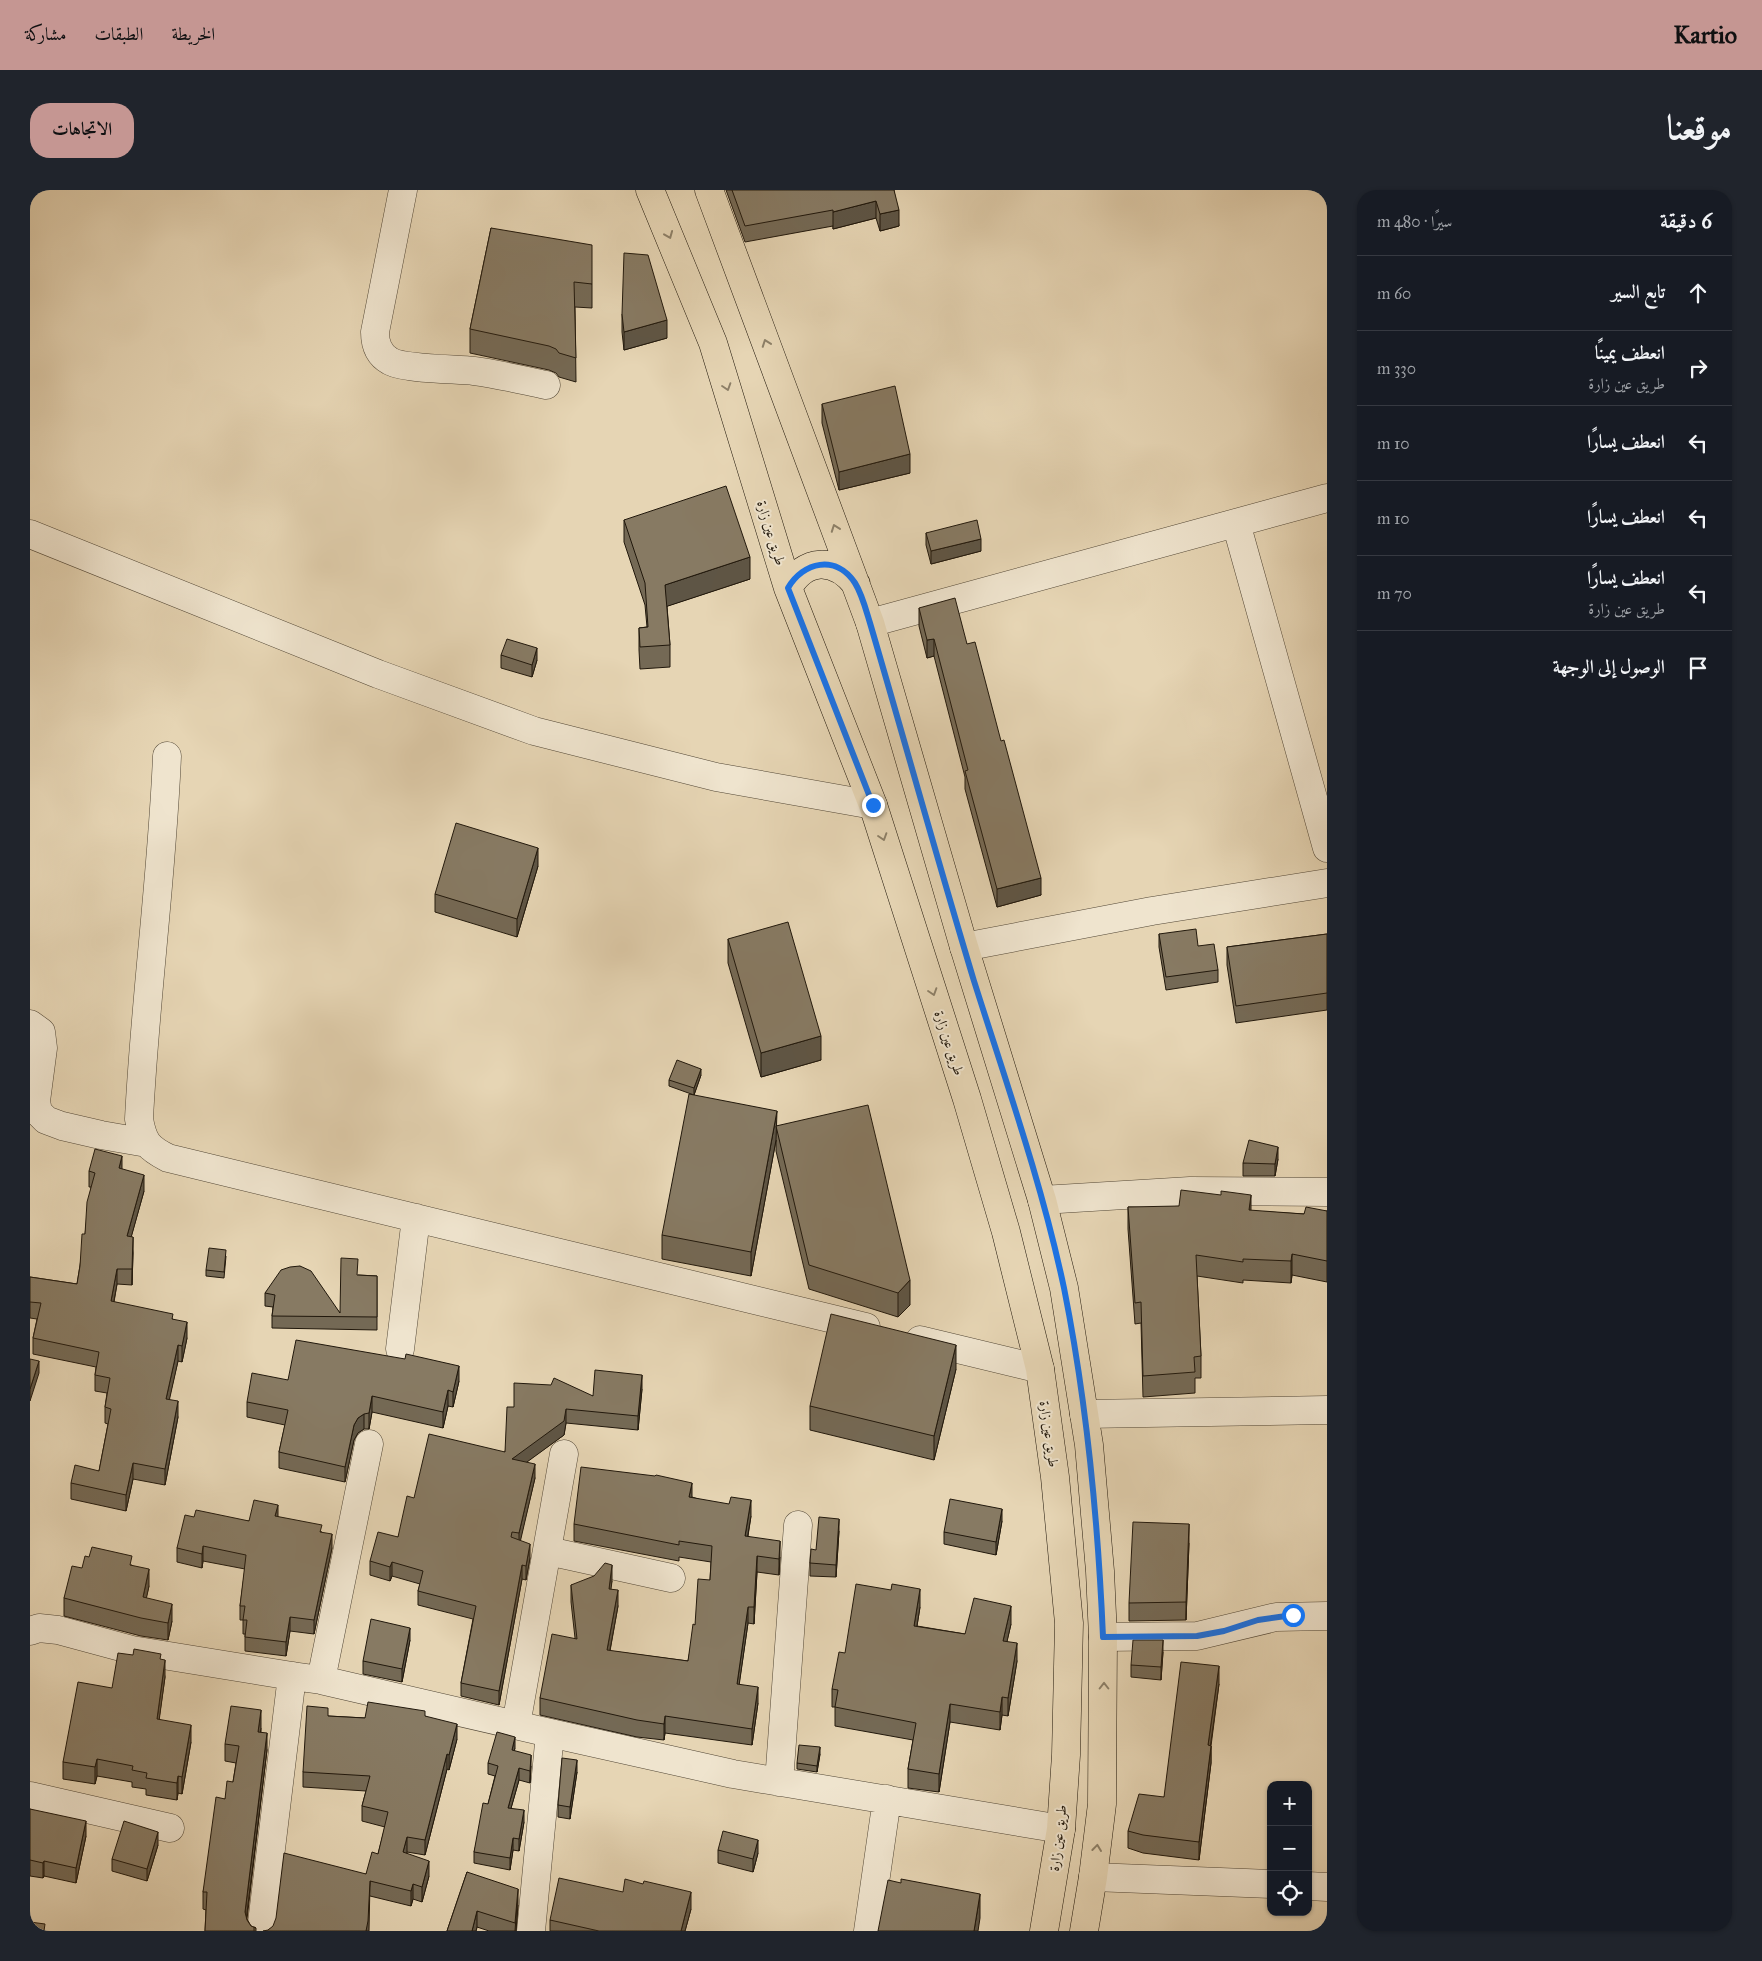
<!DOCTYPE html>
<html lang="ar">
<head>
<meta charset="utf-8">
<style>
  :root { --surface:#171b24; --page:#20242c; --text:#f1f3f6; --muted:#9ea1a6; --line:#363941; --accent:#c59692 }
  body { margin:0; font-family:"IM FELL Great Primer",Amiri,serif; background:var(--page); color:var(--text); direction:rtl }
  .controls { position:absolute; right:15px; bottom:15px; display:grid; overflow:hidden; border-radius:10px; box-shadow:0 1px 4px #0004 }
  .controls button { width:45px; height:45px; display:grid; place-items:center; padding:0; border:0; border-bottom:1px solid var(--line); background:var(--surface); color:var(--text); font:25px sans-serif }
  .stop { position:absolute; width:15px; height:15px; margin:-11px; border:4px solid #1a73e8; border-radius:50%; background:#fff }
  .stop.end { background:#1a73e8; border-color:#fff; box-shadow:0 1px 5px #0008 }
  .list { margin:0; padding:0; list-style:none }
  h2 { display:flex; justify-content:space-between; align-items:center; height:65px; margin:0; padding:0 20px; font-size:21px }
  h2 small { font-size:16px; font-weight:400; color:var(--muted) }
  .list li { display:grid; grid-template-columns:32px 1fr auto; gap:15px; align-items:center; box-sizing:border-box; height:75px; padding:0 20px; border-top:1px solid var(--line) }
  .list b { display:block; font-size:19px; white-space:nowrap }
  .list p { margin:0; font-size:16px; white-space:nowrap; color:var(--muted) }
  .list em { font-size:16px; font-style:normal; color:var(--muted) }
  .icon { flex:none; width:28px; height:28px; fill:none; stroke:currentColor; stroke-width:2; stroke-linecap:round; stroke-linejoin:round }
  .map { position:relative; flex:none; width:1297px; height:1741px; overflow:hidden; direction:ltr; border-radius:20px }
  header { display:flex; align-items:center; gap:30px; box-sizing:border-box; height:70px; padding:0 25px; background:var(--accent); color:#111 }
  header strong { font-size:24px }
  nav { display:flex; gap:28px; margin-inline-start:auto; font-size:18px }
  .intro { display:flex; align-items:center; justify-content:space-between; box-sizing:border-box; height:120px; padding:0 30px }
  h1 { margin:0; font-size:35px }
  .button { padding:12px 22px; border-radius:20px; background:var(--accent); color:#111; font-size:18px; font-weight:700 }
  main { display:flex; gap:30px; padding:0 30px }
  aside { flex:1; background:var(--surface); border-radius:20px; box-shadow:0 1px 4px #0004 }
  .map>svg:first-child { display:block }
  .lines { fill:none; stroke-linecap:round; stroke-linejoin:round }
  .minor-casing { stroke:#524736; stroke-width:29 }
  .major-casing { stroke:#21180c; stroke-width:29 }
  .minor { stroke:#efe4ce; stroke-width:28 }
  .major { stroke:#e6d5b4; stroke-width:28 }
  .wall { fill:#746955; stroke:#21180c }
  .shaded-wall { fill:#5e5545; stroke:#21180c }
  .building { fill:#877a63; stroke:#21180c }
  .oneway { stroke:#8d8068 }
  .route { stroke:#1a73e8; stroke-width:6 }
  .labels { text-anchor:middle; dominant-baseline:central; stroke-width:4; stroke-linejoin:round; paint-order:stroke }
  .street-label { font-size:14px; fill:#21180c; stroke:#efe4ce }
</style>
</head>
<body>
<header>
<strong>Kartio</strong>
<nav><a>الخريطة</a><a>الطبقات</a><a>مشاركة</a></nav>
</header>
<div class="intro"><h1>موقعنا</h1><a class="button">الاتجاهات</a></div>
<main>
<aside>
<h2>6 دقيقة<small>سيرًا · 480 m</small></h2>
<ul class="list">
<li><svg class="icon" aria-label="ahead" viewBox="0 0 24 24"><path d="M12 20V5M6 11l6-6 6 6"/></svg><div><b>تابع السير</b></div><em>60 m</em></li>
<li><svg class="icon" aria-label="right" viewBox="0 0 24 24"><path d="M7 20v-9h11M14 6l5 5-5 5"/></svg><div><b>انعطف يمينًا</b><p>طريق عين زارة</p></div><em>330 m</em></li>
<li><svg class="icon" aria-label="left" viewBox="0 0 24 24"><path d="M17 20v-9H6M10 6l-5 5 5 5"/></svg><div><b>انعطف يسارًا</b></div><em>10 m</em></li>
<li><svg class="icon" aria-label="left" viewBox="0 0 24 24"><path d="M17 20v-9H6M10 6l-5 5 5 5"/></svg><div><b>انعطف يسارًا</b></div><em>10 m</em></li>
<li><svg class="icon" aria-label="left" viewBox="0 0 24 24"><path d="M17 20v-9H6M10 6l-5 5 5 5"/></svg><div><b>انعطف يسارًا</b><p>طريق عين زارة</p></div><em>70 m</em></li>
<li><svg class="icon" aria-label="arrive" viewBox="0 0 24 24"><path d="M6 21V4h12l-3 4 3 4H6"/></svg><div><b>الوصول إلى الوجهة</b></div></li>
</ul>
</aside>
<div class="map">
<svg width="1297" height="1741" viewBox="0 0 1297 1741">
  <rect width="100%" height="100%" fill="#e6d5b4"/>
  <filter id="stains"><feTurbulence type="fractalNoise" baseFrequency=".004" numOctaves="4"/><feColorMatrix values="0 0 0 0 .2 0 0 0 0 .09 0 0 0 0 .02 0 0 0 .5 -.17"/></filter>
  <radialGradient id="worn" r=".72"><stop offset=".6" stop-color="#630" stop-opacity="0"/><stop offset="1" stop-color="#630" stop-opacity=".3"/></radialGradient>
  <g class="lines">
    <!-- minor casing -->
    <g class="minor-casing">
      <path id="minor" d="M373,0L345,142C345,154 349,165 360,171C373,179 426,179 444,181C468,184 492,190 516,195
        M1206,333L1297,658
        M0,344L348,484L504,541L686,587L843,615
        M840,433L1297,308
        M137,566C132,688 115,808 109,929C113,952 118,958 138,968L836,1137
        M934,757L1122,721L1297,693
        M0,834L11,842L13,858L6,911L8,922L16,930L32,936L71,945L117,953
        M1012,1010L1160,1001L1297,1002
        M890,1150L1010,1179
        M370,1159L386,1028
        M1054,1224L1297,1220
        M518,1361L641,1388
        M0,1441L9,1438L28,1440L102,1460L262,1486L291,1490L520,1543L703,1584L1031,1639
        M1073,1447L1167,1446L1246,1427L1297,1426
        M291,1490L339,1254
        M486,1535L534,1264
        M749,1592L768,1335
        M0,1606L140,1638
        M1063,1687L1241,1694
        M1278,1696L1297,1697
        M231,1741L262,1486
        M501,1741L520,1543
        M838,1741L857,1609"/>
    </g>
    <!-- major casing -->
    <g class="major-casing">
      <path id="major" d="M620,0L683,153L758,398L843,615L937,909L976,1042L1010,1179L1025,1287L1039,1433L1036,1565L1031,1639L1014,1741
        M679,0L840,433L934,757L1012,1010L1034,1098L1059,1255L1070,1381L1073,1447L1072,1614L1063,1687L1054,1741
        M758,398C775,368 804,367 826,394"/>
    </g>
    <!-- minor -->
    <use href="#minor" class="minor"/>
    <!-- major -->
    <use href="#major" class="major"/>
  </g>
  <!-- wall -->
  <path class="wall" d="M696,0H864L869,36L850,41L846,28L803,39V36L715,52Z
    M461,38L562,94V118L545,117L546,192L529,187L526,183L519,180L440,163V139Z
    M592,124L637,148L594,160L592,142Z
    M792,214L880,283L809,300L792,233Z
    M594,330L720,389L637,416L640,455V477L610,479L609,460V438L617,437L615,415L594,352Z
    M896,343L951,361L901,374L896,355Z
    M889,418L937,454L1011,705L967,717L935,599V587L904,466L897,468L889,436Z
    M471,465L507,470L502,487L471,478Z
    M508,676L487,747L405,722V704Z
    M1129,744L1168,756L1188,780V792L1136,800L1129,757Z
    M1297,744V820L1206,833L1197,775V757Z
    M698,749L791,870L731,887L698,773Z
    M671,885L664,905L639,896V890Z
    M747,936L880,1115L868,1127L779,1099L746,961V950L721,1086L632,1069V1045Z
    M1248,969L1245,986H1213V973Z
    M92,979L114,1001L101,1047L103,1063L102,1095L87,1094L84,1112L143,1129L157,1148L152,1172L148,1171L139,1209L148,1227L135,1295L103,1289L96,1321L41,1309V1293L69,1281L78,1234L75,1233V1217L77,1203L65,1201V1185L66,1177L3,1164V1148L7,1129L0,1128V1087L47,1094L55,1044L61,997H59V981Z
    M1098,1017L1221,1021L1274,1024L1297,1021V1092L1262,1085L1261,1093L1213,1090V1093L1167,1086L1171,1166V1188H1165V1203L1113,1207L1111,1133L1105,1134L1098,1039Z
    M196,1066L194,1088L176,1086V1080Z
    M270,1076L310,1123L328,1085L347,1086V1140L242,1138V1126L243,1117L235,1116V1103Z
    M926,1179L904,1270L780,1240V1216Z
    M258,1190L429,1191L423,1217L418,1216L413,1238L342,1222L339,1239H334L328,1243L324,1250L315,1292L249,1278V1262L255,1235L217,1227V1212Z
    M612,1199L608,1240L536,1233L534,1245L496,1272L505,1288L490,1350L500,1368L496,1390L492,1389L469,1515L431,1506V1493L443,1429L388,1415V1401L390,1394L362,1386L360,1391L340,1385V1371L368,1347L384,1308L475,1262L484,1217Z
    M662,1307L721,1326L718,1346L750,1367L749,1385L727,1382L724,1434L718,1433L709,1494L728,1513L722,1555L635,1543L634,1550L607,1547L510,1525V1508L545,1448L541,1412V1395L582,1391L580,1399L588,1416L580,1461L658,1471L665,1435L680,1390L681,1372L649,1367V1371L544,1351V1334Z
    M164,1327L219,1331L248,1327L292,1342L302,1358L284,1444L260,1441L256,1466L215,1461V1444H213V1430H210V1416L215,1379L173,1371L172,1378L147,1372V1358Z
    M972,1331L966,1365L914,1354V1342Z
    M809,1341L806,1387L780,1386V1373L786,1360Z
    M1159,1353L1156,1430L1099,1431V1413Z
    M102,1375L119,1396L116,1408L142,1431L138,1450L111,1446L34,1426V1408L52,1378Z
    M890,1417L887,1436L935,1444L981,1434L977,1451L987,1471L978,1526L972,1525L970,1540L920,1532L909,1602L878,1598V1579L883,1550L805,1536V1517H802V1499Z
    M380,1450L372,1492L333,1484V1471Z
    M1133,1462L1131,1490L1101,1487V1475Z
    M131,1470L135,1487L129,1529L161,1552L152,1604L148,1603L147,1610L116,1605V1599L102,1597V1592L67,1586L65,1594L33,1589V1572L82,1498Z
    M1189,1494L1181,1556V1573L1169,1670L1113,1663L1098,1658V1641L1134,1607Z
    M298,1526L335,1528L395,1526L427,1549L419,1580L417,1579L395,1665L377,1662L376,1664L399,1686L392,1712L383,1709L381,1716L340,1706L238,1740L336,1684L348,1664L355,1637L332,1631V1616L336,1601L273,1597V1582Z
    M231,1538V1542L237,1560L217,1729L221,1736L226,1738V1741H175L176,1720L173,1719V1702L195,1609L203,1592L206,1573L195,1571V1554Z
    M485,1558L484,1560L501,1576L500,1593L489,1590L481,1618L494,1632L489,1661L483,1660L480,1680L444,1673V1662L458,1614L465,1586L458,1584V1573Z
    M790,1564L787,1582L767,1579V1573Z
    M547,1582L540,1629L528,1627V1615Z
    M0,1619L56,1646L46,1693L14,1686L13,1688L0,1686Z
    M128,1655L117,1691L82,1681V1669Z
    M688,1660L728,1663L723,1682L688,1673Z
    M437,1682L488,1715L486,1741H459L447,1737L446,1741H417Z
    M661,1719L655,1741H520V1730Z"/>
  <!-- shaded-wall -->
  <path class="shaded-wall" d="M846,11V28L803,39V22Z
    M869,20V36L850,41V24Z
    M637,130V148L594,160V142Z
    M880,264V283L809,300V282Z
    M951,349V361L901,374V361Z
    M720,367V389L635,417V395Z
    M904,449V466L897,468V450Z
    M507,458V470L502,487V475Z
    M508,658V676L487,747V729Z
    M1011,688V705L967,717V699Z
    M791,846V870L731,887V863Z
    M671,879V885L664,905V898Z
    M747,921L746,950L721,1086V1062Z
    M1248,957V969L1245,986V974Z
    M92,966V982L89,978Z
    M114,985V1001L97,1062V1046Z
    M1221,1005V1026L1219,1020Z
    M103,1047V1063L102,1095V1079Z
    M1262,1064V1085L1261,1093V1071Z
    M87,1079V1094L81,1127V1111Z
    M880,1090V1115L868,1127V1103Z
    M157,1132V1148L152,1172V1156Z
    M148,1155V1171L136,1225V1209Z
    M926,1155V1179L904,1270V1246Z
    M9,1171V1183L0,1211V1199Z
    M429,1176V1191L423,1217V1202Z
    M612,1185V1199L608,1240V1226Z
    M418,1200V1216L413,1238V1222Z
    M342,1206V1222L339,1239V1223Z
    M148,1211V1227L135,1295V1279Z
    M536,1219V1233L534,1245L482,1283V1269Z
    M334,1224V1239L328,1243L324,1250L315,1292V1277L324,1235L328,1228Z
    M103,1273V1289L96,1321V1305Z
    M505,1274V1288L489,1357V1343Z
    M662,1293V1309L659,1307Z
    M721,1310V1326L715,1362V1346Z
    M248,1315V1329L245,1326Z
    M972,1319V1331L966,1365V1352Z
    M809,1329V1341L806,1387V1375Z
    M1159,1334V1353L1156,1430V1412Z
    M302,1344V1358L284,1444V1430Z
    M750,1351V1367L749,1385V1369Z
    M500,1354V1368L496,1390V1376Z
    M173,1356V1371L172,1378V1364Z
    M727,1366V1382L724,1434V1417Z
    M362,1372V1386L360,1391V1377Z
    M492,1375V1389L469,1515V1501Z
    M582,1375V1391L579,1416V1399Z
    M119,1379V1396L113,1424V1407Z
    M890,1399V1417L884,1454V1436Z
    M588,1400V1416L577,1476V1460Z
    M142,1414V1431L138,1450V1433Z
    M981,1416V1434L973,1469V1451Z
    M718,1417V1433L707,1510V1494Z
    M260,1427V1441L256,1466V1452Z
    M380,1438V1450L372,1492V1479Z
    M1133,1450V1462L1131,1490V1477Z
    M987,1453V1471L978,1526V1508Z
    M135,1470V1487L127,1546V1529Z
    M1189,1476V1494L1178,1573V1555Z
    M728,1497V1513L722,1555V1539Z
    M972,1507V1525L970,1540V1522Z
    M920,1514V1532L909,1602V1584Z
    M231,1520V1538L228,1559V1542Z
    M635,1526V1543L634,1550V1534Z
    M427,1534V1549L419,1580V1565Z
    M161,1535V1552L152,1604V1587Z
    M237,1543V1560L215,1739V1722Z
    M485,1547V1558L482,1571V1560Z
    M1181,1556V1573L1169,1670V1652Z
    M790,1557V1564L787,1582V1576Z
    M417,1564V1579L395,1665V1650Z
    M501,1565V1576L500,1593V1581Z
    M67,1569V1586L65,1594V1577Z
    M547,1570V1582L540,1629V1617Z
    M489,1578V1590L478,1629V1618Z
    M148,1586V1603L147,1610V1593Z
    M494,1620V1632L489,1661V1649Z
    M56,1631V1646L46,1693V1678Z
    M128,1642V1655L117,1691V1679Z
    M377,1647V1662L373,1677V1662Z
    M483,1648V1660L480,1680V1668Z
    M728,1650V1663L723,1682V1669Z
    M14,1671V1686L13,1688V1673Z
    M399,1671V1686L392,1712V1697Z
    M340,1691L339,1741H336Z
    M383,1694V1709L381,1716V1701Z
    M488,1699V1715L486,1741H485Z
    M661,1702V1719L655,1741H651Z
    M950,1704V1728L948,1741H944Z
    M447,1721V1737L446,1741H442Z"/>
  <!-- building -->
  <path class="building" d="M702,0H864L869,20L850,24L846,11L803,22V20L715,36Z
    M461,38L562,55V94L544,92L546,168L529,163L526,159L519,156L440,139Z
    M594,63L618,65L637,130L594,142L592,124Z
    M865,196L880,264L809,282L792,214Z
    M696,296L720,367L635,395L640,455L610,457L609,438L618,437L615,393L594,330Z
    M947,330L951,349L901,361L896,343Z
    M925,408L937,454L945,452L971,551L974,550L1011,688L967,699L935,581L938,580L904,449L897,450L889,418Z
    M477,449L507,458L502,475L471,465Z
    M426,633L508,658L487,729L405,704Z
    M758,732L791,846L731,863L698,749Z
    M1166,739L1168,756L1184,754L1188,780L1136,787L1129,744Z
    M1297,744V803L1206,816L1197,757Z
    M647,870L671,879L664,898L639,890Z
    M659,904L747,921L721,1062L632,1045Z
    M838,915L880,1090L868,1103L779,1075L746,936Z
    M1219,950L1248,957L1245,974L1213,973Z
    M65,959L92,966L89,978L114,985L97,1046L103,1047L102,1079H87L81,1111L143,1124L142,1129L157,1132L152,1156L148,1155L136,1209L148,1211L135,1279L103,1273L96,1305L41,1293L45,1275L69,1281L81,1219L75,1217L80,1188L65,1185L69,1162L3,1148L11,1113L0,1112V1087L47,1094L50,1076L52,1044H55L57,1012L65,983L59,981Z
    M1151,1000L1191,1005V1001L1221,1005L1219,1020L1274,1024L1276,1017L1297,1021V1071L1262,1064L1261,1071L1213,1069V1072L1166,1065L1171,1166L1164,1167L1165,1182L1113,1186L1111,1112L1105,1113L1098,1017L1149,1016Z
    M179,1058L196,1060L194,1082L176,1080Z
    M311,1068L328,1069L327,1085L347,1086V1127L242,1126L245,1105L235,1103L251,1080L260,1077L270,1076L281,1081L310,1123Z
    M801,1124L926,1155L904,1246L780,1216Z
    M266,1150L375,1169L376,1164L429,1176L423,1202L418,1200L413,1222L342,1206L339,1223L334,1224L328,1228L324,1235L315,1277L249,1262L258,1220L217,1212L222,1183L258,1190Z
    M0,1169L9,1171L0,1199Z
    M565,1180L612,1185L608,1226L536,1219L534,1231L482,1269L505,1274L489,1343L482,1342L481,1347L500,1354L496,1376L492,1375L469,1501L431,1493L446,1416L388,1401L393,1381L362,1372L360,1377L340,1371L348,1342L368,1347L377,1306L384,1308L399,1244L475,1262L477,1217H484V1193L521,1195L524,1188L563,1206Z
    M551,1277L625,1286L626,1285L662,1293L659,1307L699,1314L701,1307L721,1310L715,1346L750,1351L749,1369L727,1366L724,1417H718L707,1494L728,1497L722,1539L635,1526L634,1534L607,1530L510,1508L522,1444L547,1449L541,1395L564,1386L575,1373L582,1375L579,1399L588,1400L577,1460L658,1471L663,1434L665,1435L668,1389L680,1390L682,1356L649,1351V1355L544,1334Z
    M920,1309L972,1319L966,1352L914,1342Z
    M224,1310L248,1315L245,1326L292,1335L290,1342L302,1344L284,1430L260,1427L256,1452L215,1447L217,1430H213L215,1416H210L216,1365L173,1356L172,1364L147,1358L155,1325L164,1327L166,1320L219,1331Z
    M789,1327L809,1329L806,1375L780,1373L781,1359L786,1360Z
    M1103,1332L1159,1334L1156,1412L1099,1413Z
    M62,1357L102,1366L100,1375L119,1379L113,1407L142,1414L138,1433L111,1428L34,1408L42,1376L52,1378L55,1366L59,1367Z
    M826,1394L861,1400L862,1394L890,1399L884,1436L935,1444L944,1408L981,1416L973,1451L987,1453L978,1508L972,1507L970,1522L920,1514L909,1584L878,1579L886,1533L805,1517L808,1500L802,1499L809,1462L815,1463Z
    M341,1429L380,1438L372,1479L333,1471Z
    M1103,1450H1133L1131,1477L1101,1475Z
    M104,1459L131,1464L130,1469L135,1470L127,1529L161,1535L152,1587L148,1586L147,1593L116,1588L117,1583L102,1580L103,1576L67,1569L65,1577L33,1572L48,1492L82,1498L88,1463L103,1465Z
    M1151,1472L1189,1476L1178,1555L1181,1556L1169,1652L1113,1645L1098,1641L1109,1604L1134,1607Z
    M338,1512L395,1521V1526L427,1534L419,1565L417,1564L395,1650L377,1647L373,1662L399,1671L392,1697L383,1694L381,1701L340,1691L338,1731L336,1741H233L238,1740L243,1736L246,1728L254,1663L336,1684L342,1662L348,1664L358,1622L332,1616L340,1586L273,1582L277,1516L298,1518V1526L335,1528Z
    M201,1516L231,1520L228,1542L237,1543L215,1722L217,1730L221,1736L226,1738L224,1737V1741H175L177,1702H173L186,1607L195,1609L197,1591L203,1592L209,1556L195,1554Z
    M467,1542L485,1547L482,1560L501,1565L500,1581L489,1578L478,1618L494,1620L489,1649L483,1648L480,1668L444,1662L453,1613L458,1614L468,1576L458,1573Z
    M769,1555L790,1557L787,1576L767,1573Z
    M532,1568L547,1570L540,1617L528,1615Z
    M0,1619L56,1631L46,1678L14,1671L13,1673L0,1670Z
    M94,1631L128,1642L117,1679L82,1669Z
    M693,1641L728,1650L723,1669L688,1660Z
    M437,1682L488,1699L485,1733L447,1721L442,1741H417Z
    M529,1688L593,1702L595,1689L613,1694L614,1691L661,1702L651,1741H569L520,1730Z
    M871,1689L950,1704L944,1741H848L858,1690L871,1693Z
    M0,1732L15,1734L14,1741H0Z"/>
  <!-- one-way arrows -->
  <defs><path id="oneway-chevron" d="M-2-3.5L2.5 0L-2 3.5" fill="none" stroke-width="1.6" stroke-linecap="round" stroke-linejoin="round" transform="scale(1.25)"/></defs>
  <g class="oneway">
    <use href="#oneway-chevron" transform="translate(639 45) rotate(68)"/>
    <use href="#oneway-chevron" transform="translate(736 153) rotate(-110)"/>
    <use href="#oneway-chevron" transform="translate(697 197) rotate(72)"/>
    <use href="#oneway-chevron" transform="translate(805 338) rotate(-110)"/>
    <use href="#oneway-chevron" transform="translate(853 647) rotate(72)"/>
    <use href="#oneway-chevron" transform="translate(903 802) rotate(72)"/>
    <use href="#oneway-chevron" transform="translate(1074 1496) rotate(-90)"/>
    <use href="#oneway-chevron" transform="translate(1067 1658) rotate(-83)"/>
  </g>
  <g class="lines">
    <!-- route -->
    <path class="route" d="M843,615L758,398C773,372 806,364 825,393C832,404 836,420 840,433C875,552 908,672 944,791C976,892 1012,994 1034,1098C1057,1213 1068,1330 1073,1447L1167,1446L1194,1441L1228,1430L1263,1425"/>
  </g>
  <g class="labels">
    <!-- street labels -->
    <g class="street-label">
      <text transform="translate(741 343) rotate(73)">طريق عين زارة</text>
      <text transform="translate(919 853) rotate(72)">طريق عين زارة</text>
      <text transform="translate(1019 1244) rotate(82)">طريق عين زارة</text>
      <text transform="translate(1028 1648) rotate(-83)">طريق عين زارة</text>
    </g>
  </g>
  <rect width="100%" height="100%" filter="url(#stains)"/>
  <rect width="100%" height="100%" fill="url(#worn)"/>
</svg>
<div class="controls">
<button>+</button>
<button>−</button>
<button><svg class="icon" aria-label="locate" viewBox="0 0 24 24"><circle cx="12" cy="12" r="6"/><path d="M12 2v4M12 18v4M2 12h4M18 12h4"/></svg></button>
</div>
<div class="stop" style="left:1263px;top:1425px"></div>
<div class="stop end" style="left:843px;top:615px"></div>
</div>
</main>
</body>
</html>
